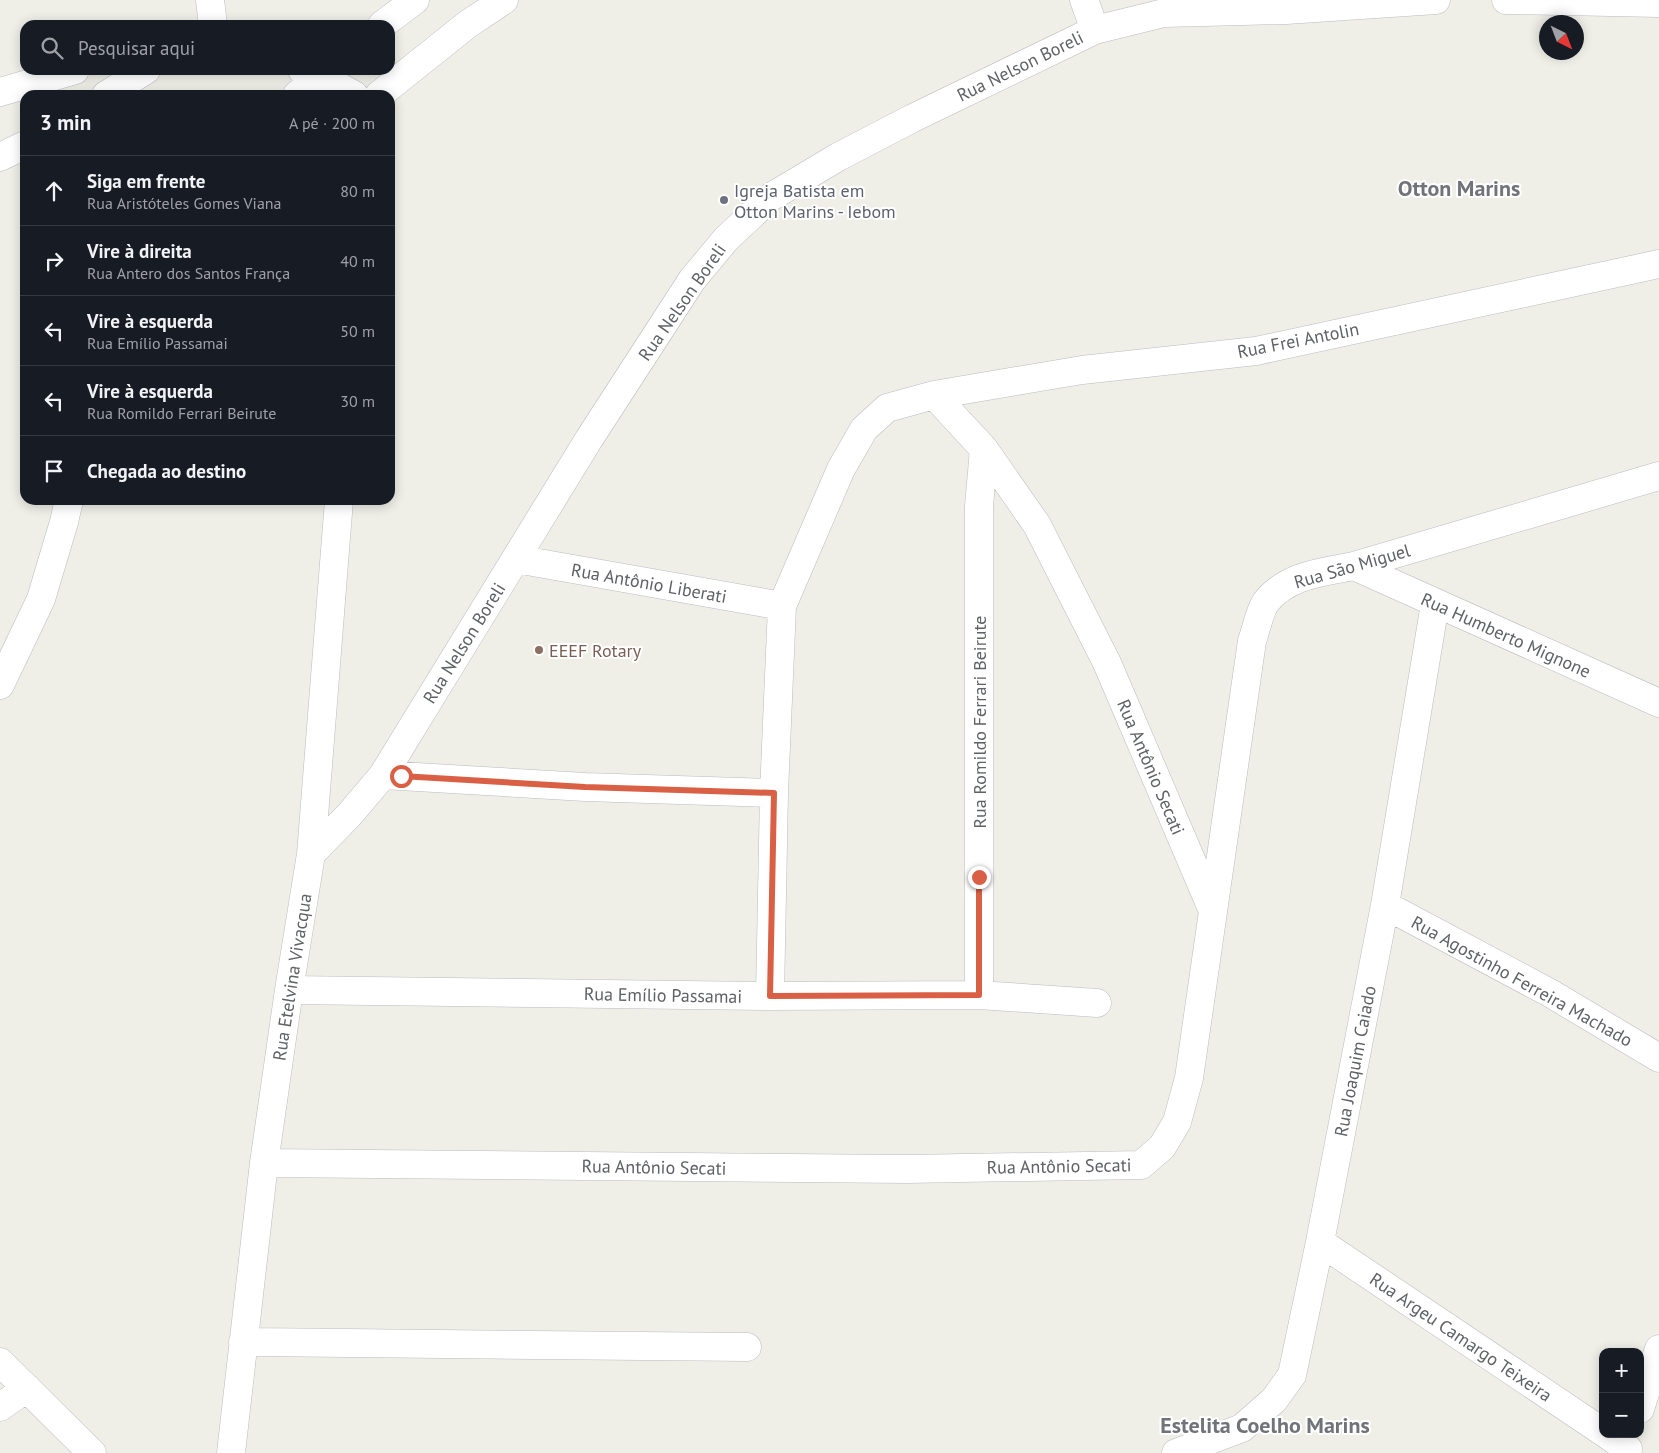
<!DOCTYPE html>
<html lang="pt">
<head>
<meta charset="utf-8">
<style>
  :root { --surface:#171b24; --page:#242831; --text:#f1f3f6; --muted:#9ea1a6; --line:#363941 }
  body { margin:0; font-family:"PT Sans",sans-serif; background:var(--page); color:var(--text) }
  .controls { position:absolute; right:15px; bottom:15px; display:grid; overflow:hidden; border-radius:10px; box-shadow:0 2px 12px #0003 }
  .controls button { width:45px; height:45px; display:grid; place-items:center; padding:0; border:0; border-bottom:1px solid var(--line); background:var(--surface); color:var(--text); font:25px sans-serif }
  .compass { position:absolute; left:1539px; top:15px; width:45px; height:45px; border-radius:50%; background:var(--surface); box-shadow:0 2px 12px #0003; rotate:138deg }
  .stop { position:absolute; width:15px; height:15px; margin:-11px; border:4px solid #d96044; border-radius:50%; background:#fff }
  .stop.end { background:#d96044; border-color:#fff; box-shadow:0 1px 5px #0008 }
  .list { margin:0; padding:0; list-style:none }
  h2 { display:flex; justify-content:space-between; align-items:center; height:65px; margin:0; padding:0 20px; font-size:21px }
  h2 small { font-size:16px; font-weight:400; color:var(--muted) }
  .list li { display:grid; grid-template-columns:32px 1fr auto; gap:15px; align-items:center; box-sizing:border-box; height:70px; padding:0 20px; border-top:1px solid var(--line) }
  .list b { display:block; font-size:19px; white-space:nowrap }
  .list p { margin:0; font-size:16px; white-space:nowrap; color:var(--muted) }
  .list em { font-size:16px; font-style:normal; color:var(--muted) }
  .icon { flex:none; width:28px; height:28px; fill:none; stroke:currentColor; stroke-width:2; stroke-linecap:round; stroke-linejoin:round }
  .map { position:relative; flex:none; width:1659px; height:1453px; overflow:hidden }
  .search { position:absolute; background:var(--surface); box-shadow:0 2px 12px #0003; left:20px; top:20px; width:375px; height:55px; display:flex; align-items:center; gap:12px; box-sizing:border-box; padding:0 18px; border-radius:15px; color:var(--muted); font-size:19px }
  .panel { position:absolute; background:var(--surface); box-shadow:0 2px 12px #0003; left:20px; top:90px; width:375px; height:415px; border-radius:15px }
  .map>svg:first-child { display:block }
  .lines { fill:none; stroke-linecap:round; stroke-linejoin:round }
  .street-casing { stroke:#babbc0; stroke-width:29 }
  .street { stroke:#fff; stroke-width:28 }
  .route { stroke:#d96044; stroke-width:6 }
  .worship-dot { fill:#6b7280; stroke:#fff; stroke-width:2 }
  .education-dot { fill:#8d6e63; stroke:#fff; stroke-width:2 }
  .labels { text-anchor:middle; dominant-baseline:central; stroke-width:4; stroke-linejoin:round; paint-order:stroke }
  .street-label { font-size:18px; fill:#5f6166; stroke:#fff }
  .worship-label { font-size:18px; fill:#5b616d; stroke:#fff; text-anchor:start }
  .education-label { font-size:18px; fill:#785e54; stroke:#fff; text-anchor:start }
  .district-label { font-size:22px; font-weight:bold; fill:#707378; stroke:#fff }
</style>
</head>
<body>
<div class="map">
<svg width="1659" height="1453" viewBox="0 0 1659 1453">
  <rect width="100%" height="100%" fill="#efefe8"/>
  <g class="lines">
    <!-- street casing -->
    <g class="street-casing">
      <path id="street" d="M210,0L213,25
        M1084,0L1095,30
        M1506,0L1659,3
        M382,25L415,0
        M302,70L320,76L354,95
        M0,92L75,70
        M106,95L146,70
        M297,95L328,70
        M379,95L468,24L504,0
        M0,157L25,145
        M934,395L984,449L1037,525L1107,663L1213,911
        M516,559L782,606
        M1354,566L1659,703
        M0,685L41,599L64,522L69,500
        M383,775L585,787L774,793
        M311,854L350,814L383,775L589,439L692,280L726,239L771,197L838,157L913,118L1095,30L1164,13L1286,10L1436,0
        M1385,905L1550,993L1659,1058
        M289,990L770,996L979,995L1097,1003
        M979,995V506L984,449
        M770,996L774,793L782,606L841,469L864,429L887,408L934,395L1082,370L1256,351L1659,264
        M264,1163L908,1169L1141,1165L1162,1147L1177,1122L1189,1078L1252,641C1256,630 1260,610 1266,602C1287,575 1323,572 1354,566L1659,476
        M1320,1242L1603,1432
        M243,1342L747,1347
        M0,1362L92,1453
        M0,1407L27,1388
        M1640,1409L1659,1349
        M1606,1434L1628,1449
        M231,1453L264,1163L289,990L311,854L339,500
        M1176,1453L1242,1428L1274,1400L1292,1375L1320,1242L1385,905L1435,604"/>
    </g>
    <!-- street -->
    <use href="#street" class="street"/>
  </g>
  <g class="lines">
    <!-- route -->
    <path class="route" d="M401,776L585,787L774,793L770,996L979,995V877"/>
  </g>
  <!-- markers -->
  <circle class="worship-dot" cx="724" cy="200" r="5"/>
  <circle class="education-dot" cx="539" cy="650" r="5"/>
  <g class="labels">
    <!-- street labels -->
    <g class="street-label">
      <text transform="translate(1020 66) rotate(-26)">Rua Nelson Boreli</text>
      <text transform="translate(682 302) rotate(-55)">Rua Nelson Boreli</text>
      <text transform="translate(1298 340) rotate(-11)">Rua Frei Antolin</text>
      <text transform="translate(1352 566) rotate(-16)">Rua São Miguel</text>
      <text transform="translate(649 583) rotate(10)">Rua Antônio Liberati</text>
      <text transform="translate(1506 635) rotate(24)">Rua Humberto Mignone</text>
      <text transform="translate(464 643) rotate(-58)">Rua Nelson Boreli</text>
      <text transform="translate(979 722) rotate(-90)">Rua Romildo Ferrari Beirute</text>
      <text transform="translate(1151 767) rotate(67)">Rua Antônio Secati</text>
      <text transform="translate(292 977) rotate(-81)">Rua Etelvina Vivacqua</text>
      <text transform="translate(1522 981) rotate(29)">Rua Agostinho Ferreira Machado</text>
      <text transform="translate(663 995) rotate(1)">Rua Emílio Passamai</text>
      <text transform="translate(1355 1061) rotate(-79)">Rua Joaquim Caiado</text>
      <text transform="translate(1059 1166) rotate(-1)">Rua Antônio Secati</text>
      <text transform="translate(654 1167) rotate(1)">Rua Antônio Secati</text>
      <text transform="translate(1461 1337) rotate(34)">Rua Argeu Camargo Teixeira</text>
    </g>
    <!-- worship labels -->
    <g class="worship-label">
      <text x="734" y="190">Igreja Batista em<tspan x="734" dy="21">Otton Marins - Iebom</tspan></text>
    </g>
    <!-- education labels -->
    <g class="education-label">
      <text x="549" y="650">EEEF Rotary</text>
    </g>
    <!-- district labels -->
    <g class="district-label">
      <text x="1459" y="188">Otton Marins</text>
      <text x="1265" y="1425">Estelita Coelho Marins</text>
    </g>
  </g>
</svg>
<div class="controls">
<button>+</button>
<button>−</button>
</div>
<svg class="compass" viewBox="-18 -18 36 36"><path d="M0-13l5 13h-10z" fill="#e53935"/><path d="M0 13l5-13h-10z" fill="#9ea1a6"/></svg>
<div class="stop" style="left:401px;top:776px"></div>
<div class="stop end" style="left:979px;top:877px"></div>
<div class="search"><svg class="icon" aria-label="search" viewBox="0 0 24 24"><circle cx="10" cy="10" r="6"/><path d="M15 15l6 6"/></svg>Pesquisar aqui</div>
<section class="panel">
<h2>3 min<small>A pé · 200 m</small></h2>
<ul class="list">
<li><svg class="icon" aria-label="ahead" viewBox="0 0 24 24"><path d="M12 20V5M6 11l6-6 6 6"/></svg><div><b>Siga em frente</b><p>Rua Aristóteles Gomes Viana</p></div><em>80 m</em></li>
<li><svg class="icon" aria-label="right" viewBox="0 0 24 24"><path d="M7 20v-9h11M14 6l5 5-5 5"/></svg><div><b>Vire à direita</b><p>Rua Antero dos Santos França</p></div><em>40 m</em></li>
<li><svg class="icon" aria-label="left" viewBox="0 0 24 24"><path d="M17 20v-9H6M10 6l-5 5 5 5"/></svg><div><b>Vire à esquerda</b><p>Rua Emílio Passamai</p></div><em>50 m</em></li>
<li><svg class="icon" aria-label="left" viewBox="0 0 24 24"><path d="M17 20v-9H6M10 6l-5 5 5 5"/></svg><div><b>Vire à esquerda</b><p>Rua Romildo Ferrari Beirute</p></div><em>30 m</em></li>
<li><svg class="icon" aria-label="arrive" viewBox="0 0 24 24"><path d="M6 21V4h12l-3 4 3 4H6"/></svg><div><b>Chegada ao destino</b></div></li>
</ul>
</section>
</div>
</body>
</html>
